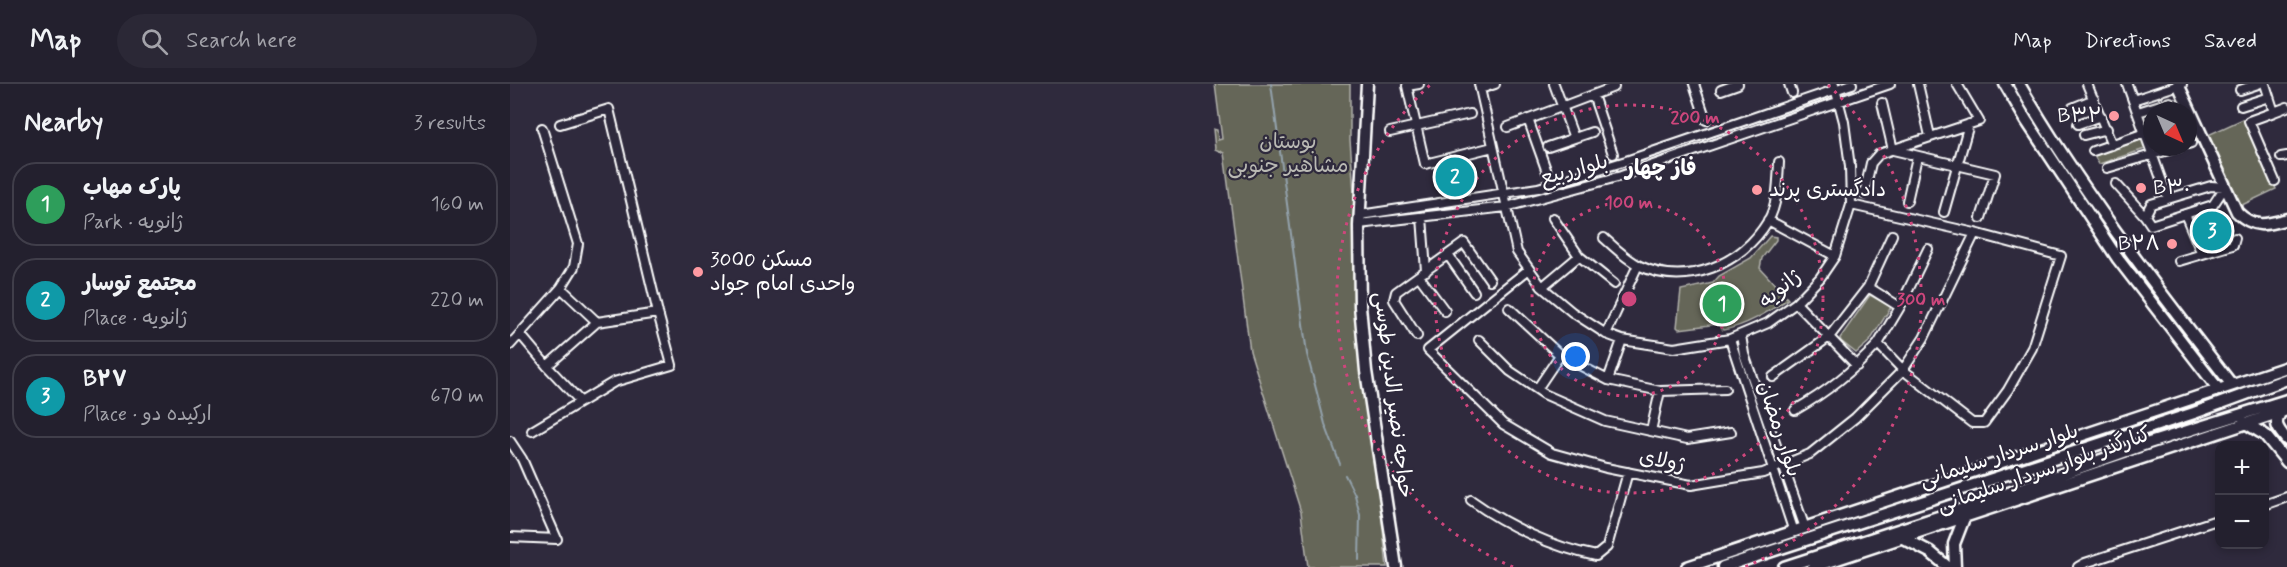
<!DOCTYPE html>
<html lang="en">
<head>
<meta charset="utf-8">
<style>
  :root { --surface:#23202e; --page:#2b2836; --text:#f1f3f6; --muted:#a3a3aa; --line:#403e4a; --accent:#8bbbb9 }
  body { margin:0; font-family:Mynerve,"Playpen Sans Arabic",sans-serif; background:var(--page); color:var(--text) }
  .controls { position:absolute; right:18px; bottom:18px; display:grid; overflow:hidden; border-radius:12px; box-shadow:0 3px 9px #0003 }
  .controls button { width:54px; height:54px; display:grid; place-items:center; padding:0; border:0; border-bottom:2px solid var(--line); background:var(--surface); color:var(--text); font:30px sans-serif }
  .compass { position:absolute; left:1633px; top:18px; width:54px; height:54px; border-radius:50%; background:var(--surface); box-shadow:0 3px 9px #0003; rotate:136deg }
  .you { position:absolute; left:1066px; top:273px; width:21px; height:21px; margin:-15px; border:4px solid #fff; border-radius:50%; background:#1a73e8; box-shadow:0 0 0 9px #1a73e833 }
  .badge { display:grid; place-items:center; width:39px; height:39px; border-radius:50%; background:var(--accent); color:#fff; font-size:20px; font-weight:700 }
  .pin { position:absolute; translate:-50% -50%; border:3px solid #fff; box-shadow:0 2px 6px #0006 }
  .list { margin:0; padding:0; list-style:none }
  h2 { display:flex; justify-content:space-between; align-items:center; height:78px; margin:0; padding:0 24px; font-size:26px }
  h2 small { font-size:20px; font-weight:400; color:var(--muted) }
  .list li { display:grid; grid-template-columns:39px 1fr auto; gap:18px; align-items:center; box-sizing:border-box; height:84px; margin:0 12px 12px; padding:0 12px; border:2px solid var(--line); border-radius:24px }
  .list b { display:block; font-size:22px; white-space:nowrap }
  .list p { margin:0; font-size:20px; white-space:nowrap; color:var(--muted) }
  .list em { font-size:20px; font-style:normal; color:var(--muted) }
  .icon { flex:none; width:33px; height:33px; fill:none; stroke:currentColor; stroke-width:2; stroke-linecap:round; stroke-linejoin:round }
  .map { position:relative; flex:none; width:1777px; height:483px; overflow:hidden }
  header { display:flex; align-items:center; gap:36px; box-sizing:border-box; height:84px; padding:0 30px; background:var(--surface); border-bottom:2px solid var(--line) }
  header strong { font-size:28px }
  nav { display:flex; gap:33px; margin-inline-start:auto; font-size:21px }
  .search { width:420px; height:54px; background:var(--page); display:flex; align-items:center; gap:15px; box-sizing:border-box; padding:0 21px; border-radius:33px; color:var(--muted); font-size:22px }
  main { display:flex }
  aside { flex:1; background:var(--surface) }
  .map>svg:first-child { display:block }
  .green { fill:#656658; stroke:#b2b2ac; stroke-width:1.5 }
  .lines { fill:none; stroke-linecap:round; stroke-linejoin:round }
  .stream { stroke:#93a2ac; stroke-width:2 }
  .street-casing { stroke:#fff; stroke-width:12 }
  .secondary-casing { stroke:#fff; stroke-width:15 }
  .street { stroke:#2f2a3d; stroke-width:8 }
  .secondary { stroke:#2f2a3d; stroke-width:10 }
  .ring { fill:none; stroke:#ce467c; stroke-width:3; stroke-dasharray:3 6 }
  .poi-dot { fill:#ff9aa2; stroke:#2f2a3d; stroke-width:2 }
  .labels { text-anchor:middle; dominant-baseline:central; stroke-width:4.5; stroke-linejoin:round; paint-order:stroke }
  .poi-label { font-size:21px; fill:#fff; stroke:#2f2a3d; text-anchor:start }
  .park-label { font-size:21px; fill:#babab4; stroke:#2f2a3d }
  .street-label { font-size:21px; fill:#fff; stroke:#2f2a3d }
  .neighbourhood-label { font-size:22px; font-weight:bold; fill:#fff; stroke:#2f2a3d }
  .centre { fill:#ce467c; stroke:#2f2a3d; stroke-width:3 }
  .ring-label { font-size:18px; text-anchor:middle; font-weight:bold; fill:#ce467c; stroke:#2f2a3d; stroke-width:4.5; stroke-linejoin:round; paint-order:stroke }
</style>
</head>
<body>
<header>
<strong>Map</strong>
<div class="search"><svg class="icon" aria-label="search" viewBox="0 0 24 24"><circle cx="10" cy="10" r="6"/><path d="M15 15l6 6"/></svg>Search here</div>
<nav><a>Map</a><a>Directions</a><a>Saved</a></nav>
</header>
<main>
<aside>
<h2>Nearby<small>3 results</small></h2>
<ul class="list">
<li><span class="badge" style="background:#2e9e5b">1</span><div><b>پارک مهاب</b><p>Park · ژانویه</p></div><em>160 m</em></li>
<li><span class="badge" style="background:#0f9aa8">2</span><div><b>مجتمع توسار</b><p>Place · ژانویه</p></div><em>220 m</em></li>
<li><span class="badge" style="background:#0f9aa8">3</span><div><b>B۲۷</b><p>Place · ارکیده دو</p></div><em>670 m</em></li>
</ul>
</aside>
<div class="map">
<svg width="1777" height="483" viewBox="0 0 1777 483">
  <rect width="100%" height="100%" fill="#2f2a3d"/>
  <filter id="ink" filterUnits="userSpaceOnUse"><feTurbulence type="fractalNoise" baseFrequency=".0167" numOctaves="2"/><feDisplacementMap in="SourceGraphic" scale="12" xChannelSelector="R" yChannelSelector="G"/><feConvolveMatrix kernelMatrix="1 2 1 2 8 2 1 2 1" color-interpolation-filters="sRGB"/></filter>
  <g filter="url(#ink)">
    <!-- green -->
    <path class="green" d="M705,0H840V56L862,344L877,483H798L791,428L740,267L714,69L705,65L703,45L707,46L708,56L712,55Z
      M1733,35L1766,105L1730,122L1698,51Z
      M1633,55L1638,64L1589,80L1584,72Z
      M1260,152L1266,153V156L1252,174L1250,184L1278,215C1258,228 1236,242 1213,246L1208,240L1169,245L1167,243L1171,206L1203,199L1209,192L1241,174Z
      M1360,211L1381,223L1360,257L1346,269L1331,257L1330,254Z"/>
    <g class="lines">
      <!-- stream -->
      <path class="stream" d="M761,0L797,270L815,340L830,380
        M835,391L845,411L850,431L849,476"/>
      <!-- street casing -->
      <g class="street-casing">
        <path id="street" d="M909,0L897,2L915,80L983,63
          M969,0L1007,168L1032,203L1062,228L1096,250L1112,256L1164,264L1220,255L1258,239L1286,219L1310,194L1325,172L1341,121L1340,83L1334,38L1324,0
          M1044,0L1064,54
          M1184,0L1196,36
          M1279,0L1282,9
          M1408,0L1420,52
          M1577,0L1602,61
          M1617,0L1658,114
          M1755,0L1764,28L1739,37L1765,97
          M970,5L985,0
          M1211,6L1228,0
          M1730,6L1748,0
          M1083,11L1103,70
          M1623,16L1672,0
          M1372,19L1383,66L1485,90L1471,134
          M1731,22L1759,13
          M1562,24L1584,15
          M1628,28L1660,18L1664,27
          M1764,28L1777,23
          M1018,35L1037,88
          M1568,40L1591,32
          M998,43L1104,3
          M880,48L960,30
          M1574,51L1597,45
          M1678,60L1681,59
          M1038,63L1082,48
          M1583,67L1635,49
          M1771,73L1777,72
          M1597,84L1669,63
          M1606,100L1635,132
          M1701,102L1715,103L1703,121L1641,141L1635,132L1641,120Z
          M1354,110L1361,79L1369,70L1469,37L1447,0
          M1397,117L1407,73
          M1434,128L1459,40
          M1675,130L1692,170
          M850,131L1028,104L1116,77L1342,0
          M912,133L916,187
          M1043,134L1069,172L1104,200
          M1258,136L1325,172
          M849,140L996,123L1111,92L1380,0
          M1094,154C1105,164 1116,175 1130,182C1177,204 1232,180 1258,137C1268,120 1268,97 1269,78
          M938,171L964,208
          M1669,177L1723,161L1725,154
          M1019,185L918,266L993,340L1042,369L1096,384L1181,401L1253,389L1300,370L1345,334L1393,286L1414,254L1465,149
          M909,192L935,227
          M1032,203L1069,172
          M1358,203L1390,223
          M51,204L87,238
          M1286,219L1347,282
          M999,224L1050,271L1098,296L1150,307L1215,305
          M10,250L37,282L70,317
          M1096,250L1128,181
          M1231,251L1234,270L1295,444
          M907,252L884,216L886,208L954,159L980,196
          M1220,255L1284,448
          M969,256L1000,287L1034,310L1095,337L1177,355L1221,348
          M1368,260L1390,223L1418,165
          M0,261L51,204L64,183L68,160L32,44
          M37,282L87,238L148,229
          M1263,293L1319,253L1358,203L1382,151
          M1098,296L1112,256
          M1027,305L1050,271
          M1285,326C1317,308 1343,287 1368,260L1393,286L1462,339H1474L1498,306L1522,264L1551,172L1465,149L1341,121
          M22,347L104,298L162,281L148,229L99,25L50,40
          M1141,347L1150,307
          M0,357L12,375L47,455L0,453
          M961,416C997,442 1042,463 1086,472L1097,463L1118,388
          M1754,421L1777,413
          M1568,483L1575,479L1710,435"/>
      </g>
      <!-- secondary casing -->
      <g class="secondary-casing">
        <path id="secondary" d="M857,0L849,142L850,222L856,287L886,483
          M1495,0L1516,36L1608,175L1709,306
          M1509,0C1571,107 1647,204 1722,301
          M1668,0L1727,128C1744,145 1756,141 1777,135
          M1770,329C1763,341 1769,346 1777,356
          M1734,338L1755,351L1777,378
          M1393,454L1420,468L1438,483
          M1177,483L1777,283
          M1213,483L1684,329L1777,295
          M1274,483L1462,422L1639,359L1777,316
          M1303,483L1777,326
          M1445,483L1444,460L1454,434"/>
      </g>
      <!-- street -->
      <use href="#street" class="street"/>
      <!-- secondary -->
      <use href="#secondary" class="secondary"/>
    </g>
  </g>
  <!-- distance rings -->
  <g class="ring">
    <circle cx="1119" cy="215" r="97"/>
    <circle cx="1119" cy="215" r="194"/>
    <path d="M1003 483A292 292 0 0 1 920 1M1318 1A292 292 0 0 1 1235 483"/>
  </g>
  <!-- markers -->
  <g class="poi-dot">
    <circle cx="1604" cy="32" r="6"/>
    <circle cx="1631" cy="104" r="6"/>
    <circle cx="1247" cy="106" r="6"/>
    <circle cx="1662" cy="160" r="6"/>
    <circle cx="188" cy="188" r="6"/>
  </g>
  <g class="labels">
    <!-- poi labels -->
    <g class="poi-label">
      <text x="1592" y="32" text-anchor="end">B۳۲</text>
      <text x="1643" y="104">B۳۰</text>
      <text x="1259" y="106">دادگستری پرند</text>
      <text x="1650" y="160" text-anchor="end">B۲۸</text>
      <text x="200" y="176">مسکن 3000<tspan x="200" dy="24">واحدی امام جواد</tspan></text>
    </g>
    <!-- park labels -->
    <g class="park-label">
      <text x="778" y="58">بوستان<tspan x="778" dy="24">مشاهیر جنوبی</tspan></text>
    </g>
    <!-- street labels -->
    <g class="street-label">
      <text transform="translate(1064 86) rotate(-15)">بلوارربیع</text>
      <text transform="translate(1270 205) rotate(-39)">ژانویه</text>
      <text transform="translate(883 311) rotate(83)">خواجه نصیر الدین طوسی</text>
      <text transform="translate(1269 345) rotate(72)">بلوار رمضان</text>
      <text transform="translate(1489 372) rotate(-18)">بلوار سردار سلیمانی</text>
      <text transform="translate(1152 377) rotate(11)">ژولای</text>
      <text transform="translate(1534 386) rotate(-19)">کنارگذر بلوار سردار سلیمانی</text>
    </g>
    <!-- neighbourhood labels -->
    <g class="neighbourhood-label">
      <text x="1151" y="85">فاز چهار</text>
    </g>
  </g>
  <circle cx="1119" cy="215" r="9" class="centre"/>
  <g class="ring-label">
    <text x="1185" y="39">200 m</text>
    <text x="1119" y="124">100 m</text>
    <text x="1411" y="221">300 m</text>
  </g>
</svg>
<div class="controls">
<button>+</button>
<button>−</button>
</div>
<svg class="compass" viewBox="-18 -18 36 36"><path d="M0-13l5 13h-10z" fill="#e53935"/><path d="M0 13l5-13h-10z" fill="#a3a3aa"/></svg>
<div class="you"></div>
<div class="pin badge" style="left:1212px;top:220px;background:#2e9e5b">1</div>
<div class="pin badge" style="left:945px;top:93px;background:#0f9aa8">2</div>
<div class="pin badge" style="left:1702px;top:147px;background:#0f9aa8">3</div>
</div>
</main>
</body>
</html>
